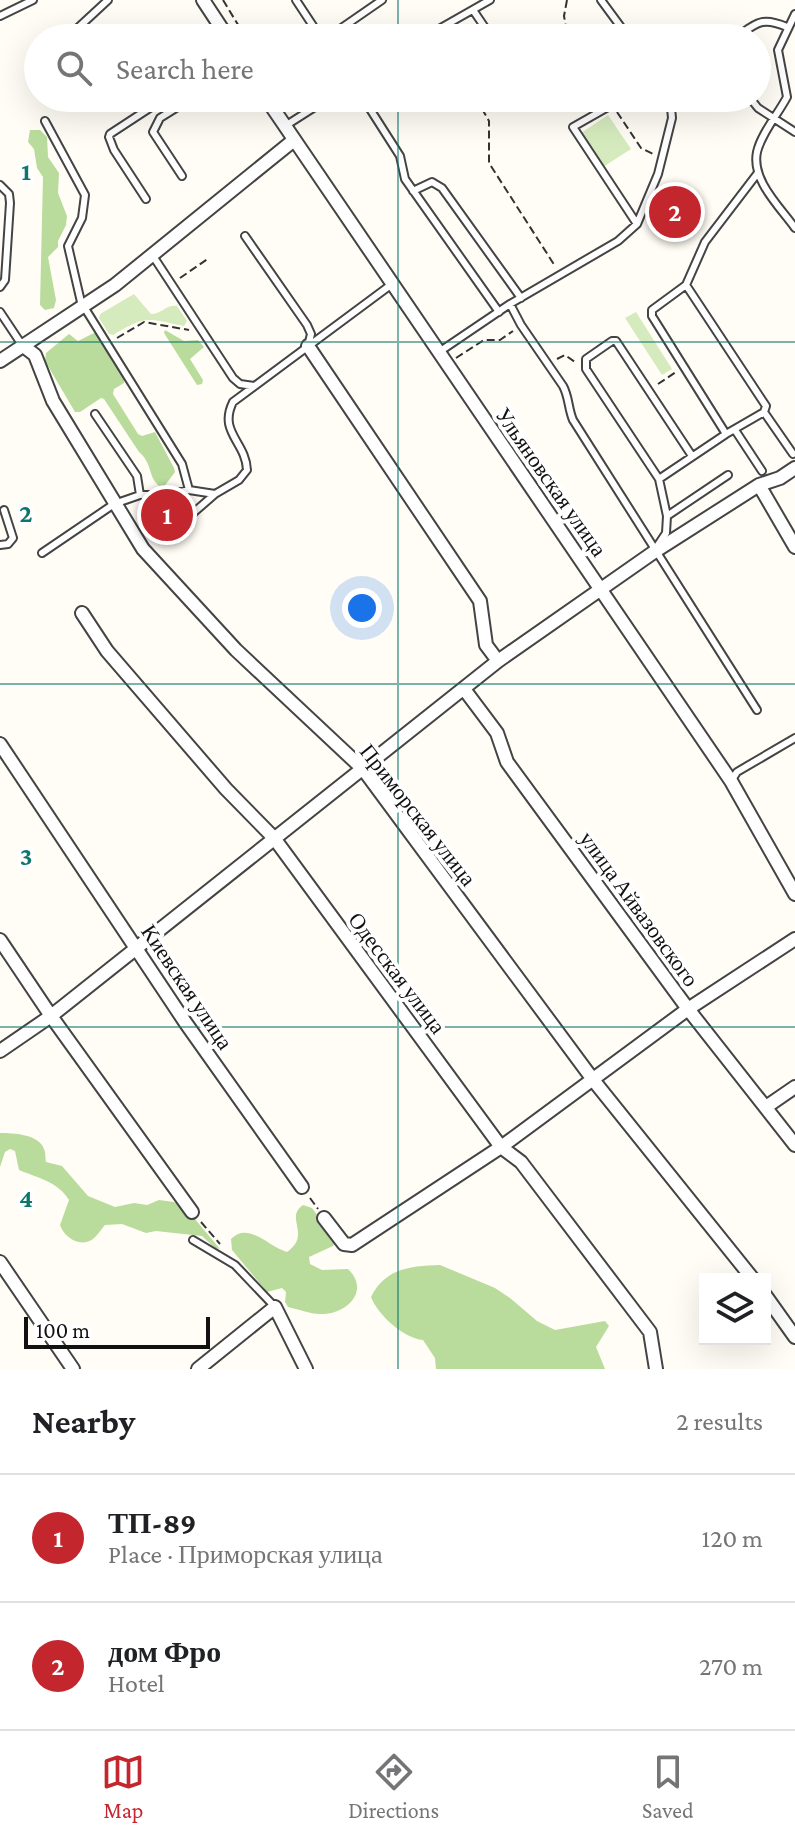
<!DOCTYPE html>
<html lang="en">
<head>
<meta charset="utf-8">
<style>
  :root { --surface:#fff; --page:#f2f2f2; --text:#202124; --muted:#757577; --line:#e0e0e0; --accent:#c4262e }
  body { margin:0; font-family:"Crimson Pro",serif; background:var(--page); color:var(--text) }
  .controls { position:absolute; right:24px; bottom:24px; display:grid; overflow:hidden; border-radius:0px; box-shadow:0 8px 32px #0002 }
  .controls button { width:72px; height:72px; display:grid; place-items:center; padding:0; border:0; border-bottom:2px solid var(--line); background:var(--surface); color:var(--text); font:40px sans-serif }
  .scale { position:absolute; left:24px; bottom:20px; width:186px; box-sizing:border-box; padding-left:8px; border:4px solid #111; border-top:0; font-size:22px; line-height:28px; white-space:nowrap; color:#111; -webkit-text-stroke:6px #fff; paint-order:stroke }
  .you { position:absolute; left:362px; top:608px; width:28px; height:28px; margin:-20px; border:6px solid #fff; border-radius:50%; background:#1a73e8; box-shadow:0 0 0 12px #1a73e833 }
  .badge { display:grid; place-items:center; width:52px; height:52px; border-radius:50%; background:var(--accent); color:#fff; font-size:26px; font-weight:700 }
  .pin { position:absolute; translate:-50% -50%; border:4px solid #fff; box-shadow:0 2px 8px #0006 }
  .list { margin:0; padding:0; list-style:none }
  h2 { display:flex; justify-content:space-between; align-items:center; height:104px; margin:0; padding:0 32px; font-size:34px }
  h2 small { font-size:26px; font-weight:400; color:var(--muted) }
  .list li { display:grid; grid-template-columns:52px 1fr auto; gap:24px; align-items:center; box-sizing:border-box; height:128px; padding:0 32px; border-top:2px solid var(--line) }
  .list b { display:block; font-size:30px; white-space:nowrap }
  .list p { margin:0; font-size:26px; white-space:nowrap; color:var(--muted) }
  .list em { font-size:26px; font-style:normal; color:var(--muted) }
  .icon { flex:none; width:44px; height:44px; fill:none; stroke:currentColor; stroke-width:2; stroke-linecap:round; stroke-linejoin:round }
  .map { position:relative; flex:none; width:795px; height:1369px; overflow:hidden }
  .search { position:absolute; background:var(--surface); box-shadow:0 8px 32px #0002; left:24px; right:24px; top:24px; height:88px; display:flex; align-items:center; gap:20px; box-sizing:border-box; padding:0 28px; border-radius:44px; color:var(--muted); font-size:30px }
  .sheet { height:360px; background:var(--surface) }
  nav { display:flex; justify-content:space-around; align-items:center; box-sizing:border-box; height:112px; border-top:2px solid var(--line); background:var(--surface); font-size:22px; color:var(--muted) }
  nav a { display:grid; justify-items:center; gap:4px }
  nav .on { color:var(--accent) }
  .map>svg:first-child { display:block }
  .green { fill:#d5ebbd }
  .forest { fill:#b9dc9c }
  .lines { fill:none; stroke-linecap:round; stroke-linejoin:round }
  .lane-casing { stroke:#444; stroke-width:10 }
  .street-casing { stroke:#444; stroke-width:16 }
  .path { stroke:#333; stroke-width:2; stroke-dasharray:8 4; stroke-linecap:butt }
  .lane { stroke:#fff; stroke-width:6 }
  .street { stroke:#fff; stroke-width:12 }
  .grid { fill:none; stroke:#0f766e; stroke-width:2; stroke-opacity:0.55 }
  .labels { text-anchor:middle; dominant-baseline:central; stroke-width:8; stroke-linejoin:round; paint-order:stroke }
  .street-label { font-size:22px; fill:#111; stroke:#fff }
  .grid-label { font-size:26px; text-anchor:middle; font-weight:bold; fill:#0f766e; stroke:#fff; stroke-width:8; stroke-linejoin:round; paint-order:stroke }
</style>
</head>
<body>
<div class="map">
<svg width="795" height="1369" viewBox="0 0 795 1369">
  <rect width="100%" height="100%" fill="#fffdf5"/>
  <!-- green -->
  <path class="green" d="M608,115L631,149L603,167L581,133Z
    M134,294L151,314C161,314 167,304 177,306L187,321L184,326C147,318 146,315 113,335L109,334L99,318L100,314Z
    M636,312L672,369L662,375L625,318Z"/>
  <!-- forest -->
  <path class="forest" d="M30,130H40L47,137L48,157L59,173L58,193L67,216L66,225L58,241V247L48,257L56,300L54,308L45,310L40,305L43,177L37,168L34,149L28,142Z
    M165,330L184,341L198,340L204,347L190,359L203,380L202,384L197,385L164,333Z
    M94,333H97L124,379V383L114,389L113,394L138,434L142,436L155,432L174,468L175,472L163,488C147,481 154,464 139,452L104,399L101,398L80,412H75L45,361L46,353L69,334L78,341Z
    M0,1133C13,1133 39,1134 44,1149C46,1153 45,1158 46,1162L62,1166L88,1196L115,1207L134,1203L147,1205L159,1200L174,1202L189,1212L220,1249L215,1248L202,1236L156,1231L146,1233L122,1224L105,1225C102,1228 100,1232 97,1235C85,1250 65,1240 60,1225L69,1200C57,1181 38,1178 19,1170L15,1151L10,1149L5,1152L0,1167Z
    M303,1205L312,1208L336,1240L333,1246L309,1257L310,1264L322,1270L348,1269C371,1291 346,1315 320,1314C310,1314 298,1309 288,1307L285,1302L286,1292L282,1288L267,1292L232,1250L231,1239C248,1221 269,1247 287,1252C312,1234 284,1218 303,1205Z
    M440,1265L495,1288L510,1298L537,1321L555,1330L605,1321L609,1326L596,1347L605,1369H436L435,1358L423,1340C403,1338 378,1315 371,1297C385,1268 411,1266 440,1265Z"/>
  <g class="lines">
    <!-- lane casing -->
    <g class="lane-casing">
      <path id="lane" d="M296,0L321,38
        M601,0L629,38
        M473,10L492,38
        M795,14L778,50L787,97C778,114 761,134 757,152C751,180 780,207 795,228
        M0,16L33,0
        M702,35L704,38
        M67,38L108,0
        M327,38L382,0
        M423,38L490,0
        M735,38C757,23 761,16 787,27
        M363,98L400,156L405,179L499,312
        M532,98L538,106
        M624,98L573,127L637,224
        M750,98L758,108L795,132
        M45,121L85,195L82,218L68,246L81,302L182,464L189,490
        M285,126L329,98
        M182,176L153,132L160,118L192,98
        M0,185L9,194L10,203L5,280L0,287
        M413,191L432,182L442,188L521,298
        M146,199L114,150L109,137L110,134L165,98
        M245,236L307,325L311,334L308,346
        M153,256L233,378L240,384L254,386
        M686,285L705,242L757,174
        M510,304L521,325L563,386C569,397 568,408 573,420L757,710
        M0,312L22,345
        M439,352L510,304L618,241L637,224L658,174L672,118L670,98
        M764,412L793,454
        M95,414L137,476L140,495
        M735,430L762,471
        M659,479L726,434L764,412L766,406L686,285L652,310V316L726,434
        M667,516L728,475
        M173,524L192,514L215,494
        M0,545L8,544L13,538L4,510
        M658,545L666,533L667,516L659,479L586,369V359L612,341H616L692,456
        M42,553L114,504L140,495H167L189,490L215,494L239,480L247,470C246,442 218,432 233,402L392,284
        M731,781L737,772L795,738
        M193,1240L235,1265L275,1307"/>
    </g>
    <!-- street casing -->
    <g class="street-casing">
      <path id="street" d="M203,0L228,38
        M266,98L731,781L795,894
        M22,345L35,355L53,401L143,549L236,650L363,769L594,1081L753,1279
        M308,346L480,601L486,645L498,661
        M0,361L115,285L294,140
        M759,485L795,547
        M82,613L107,651L226,789L274,838L501,1147L521,1162L650,1332L656,1369
        M464,689L497,733L507,762L688,1009L795,1145
        M0,744L185,1022L302,1187
        M0,940L51,1016L192,1212
        M0,1051L51,1016L498,661L654,552L759,485L780,478L795,468
        M766,1107L795,1087
        M324,1218L344,1244L352,1245L501,1147L688,1009L795,939
        M0,1262L73,1369
        M765,1295L795,1337
        M198,1369L275,1307L306,1369"/>
    </g>
    <!-- path -->
    <path class="path" d="M223,0L246,38
      M567,0L564,16L568,38
      M476,98L489,121V163L555,266
      M617,112L641,148L653,154
      M180,278L209,258
      M117,338L144,322L189,330
      M456,358L484,340H500L513,331
      M557,359L565,355L575,362
      M658,384L676,372
      M310,1198L318,1209
      M201,1222L220,1244"/>
    <!-- lane -->
    <use href="#lane" class="lane"/>
    <!-- street -->
    <use href="#street" class="street"/>
  </g>
  <!-- grid -->
  <path class="grid" d="M398,0V38M398,98V1369M0,342H795M0,684H795M0,1027H795"/>
  <g class="labels">
    <!-- street labels -->
    <g class="street-label">
      <text transform="translate(551 482) rotate(55)">Ульяновская улица</text>
      <text transform="translate(418 815) rotate(52)">Приморская улица</text>
      <text transform="translate(639 909) rotate(54)">улица Айвазовского</text>
      <text transform="translate(397 973) rotate(53)">Одесская улица</text>
      <text transform="translate(187 987) rotate(56)">Киевская улица</text>
    </g>
  </g>
  <g class="grid-label">
    <text x="26" y="180">1</text>
    <text x="26" y="522">2</text>
    <text x="26" y="865">3</text>
    <text x="26" y="1207">4</text>
  </g>
</svg>
<div class="controls">
<button><svg class="icon" aria-label="layers" viewBox="0 0 24 24"><path d="M12 4l9 5-9 5-9-5zM3 14l9 5 9-5"/></svg></button>
</div>
<div class="scale">100 m</div>
<div class="you"></div>
<div class="pin badge" style="left:167px;top:515px">1</div>
<div class="pin badge" style="left:675px;top:212px">2</div>
<div class="search"><svg class="icon" aria-label="search" viewBox="0 0 24 24"><circle cx="10" cy="10" r="6"/><path d="M15 15l6 6"/></svg>Search here</div>
</div>
<section class="sheet">
<h2>Nearby<small>2 results</small></h2>
<ul class="list">
<li><span class="badge">1</span><div><b>ТП-89</b><p>Place · Приморская улица</p></div><em>120 m</em></li>
<li><span class="badge">2</span><div><b>дом Фро</b><p>Hotel</p></div><em>270 m</em></li>
</ul>
</section>
<nav>
<a class="on"><svg class="icon" aria-label="map" viewBox="0 0 24 24"><path d="M3 6l6-2 6 2 6-2v14l-6 2-6-2-6 2zM9 4v14M15 6v14"/></svg>Map</a>
<a><svg class="icon" aria-label="directions" viewBox="0 0 24 24"><path d="M12 3l9 9-9 9-9-9zM9 14v-3h6M13 9l2 2-2 2"/></svg>Directions</a>
<a><svg class="icon" aria-label="saved" viewBox="0 0 24 24"><path d="M7 4h10v16l-5-4-5 4z"/></svg>Saved</a>
</nav>
</body>
</html>
